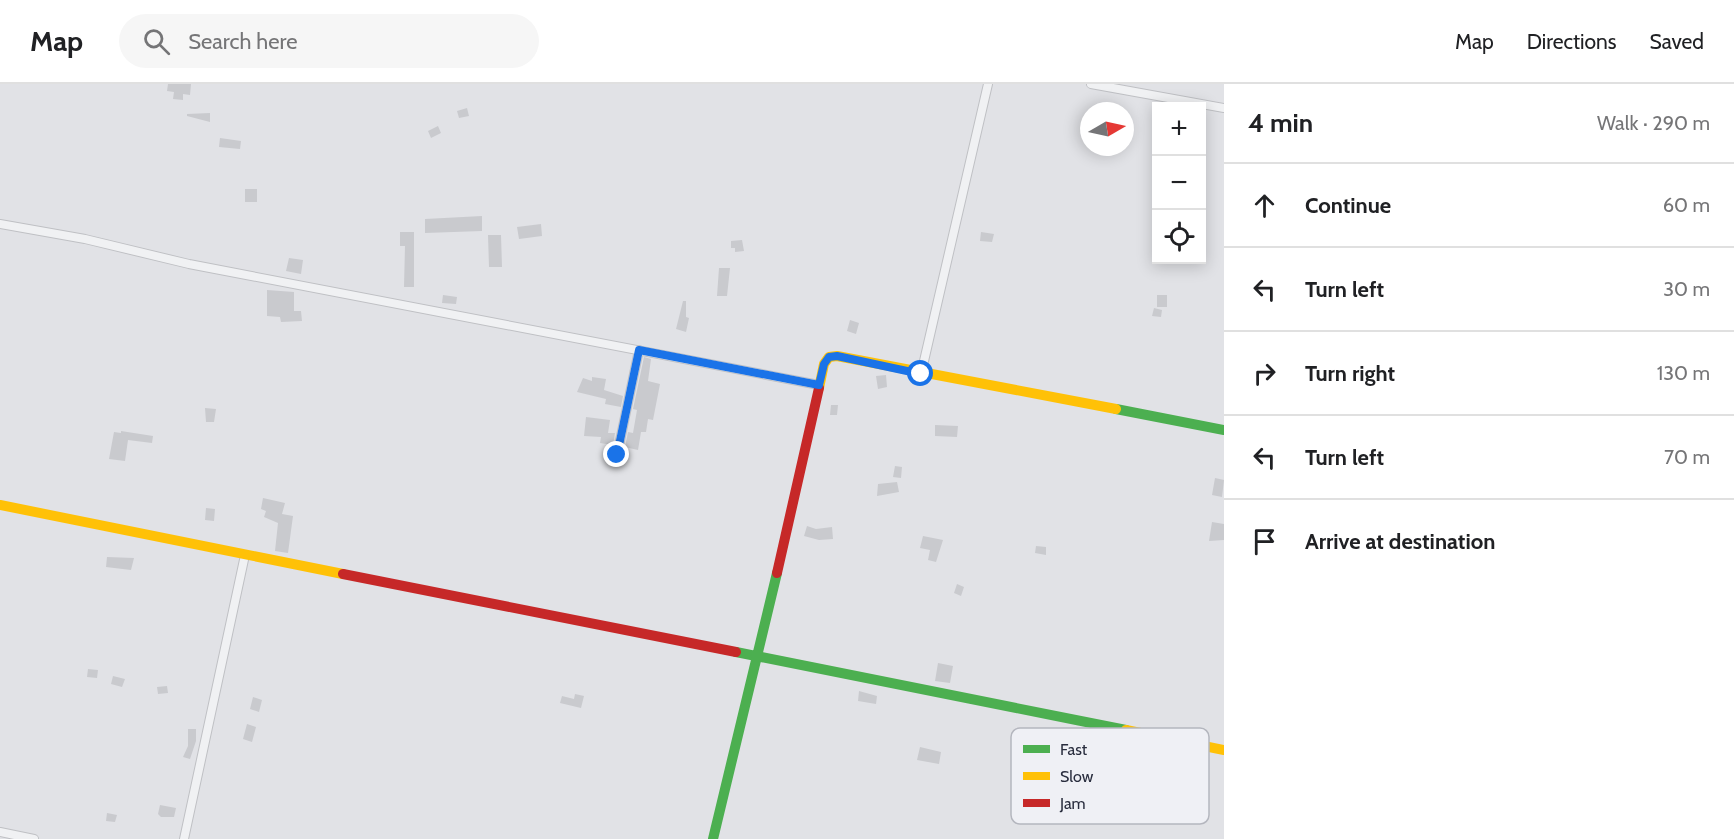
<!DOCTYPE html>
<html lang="en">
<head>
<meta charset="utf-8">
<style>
  :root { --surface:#fff; --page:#f6f6f6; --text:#202124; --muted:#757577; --line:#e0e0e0 }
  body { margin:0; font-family:Cabin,sans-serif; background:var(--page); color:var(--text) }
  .controls { position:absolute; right:18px; top:18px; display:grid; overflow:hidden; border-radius:0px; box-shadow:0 3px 15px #0003 }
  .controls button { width:54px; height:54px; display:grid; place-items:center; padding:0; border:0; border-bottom:2px solid var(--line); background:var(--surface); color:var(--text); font:30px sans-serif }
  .compass { position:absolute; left:1080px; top:18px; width:54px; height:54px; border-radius:50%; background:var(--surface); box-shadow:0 3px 15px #0003; rotate:81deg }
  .stop { position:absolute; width:18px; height:18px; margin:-14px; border:4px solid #1a73e8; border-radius:50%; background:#fff }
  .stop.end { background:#1a73e8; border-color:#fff; box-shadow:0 2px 6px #0008 }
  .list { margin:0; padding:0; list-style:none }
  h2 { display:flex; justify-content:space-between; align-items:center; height:78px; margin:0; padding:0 24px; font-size:26px }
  h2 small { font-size:20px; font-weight:400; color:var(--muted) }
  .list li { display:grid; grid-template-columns:39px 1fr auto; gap:18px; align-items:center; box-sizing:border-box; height:84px; padding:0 24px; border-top:2px solid var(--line) }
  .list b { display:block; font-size:22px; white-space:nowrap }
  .list em { font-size:20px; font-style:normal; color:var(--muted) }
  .icon { flex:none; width:33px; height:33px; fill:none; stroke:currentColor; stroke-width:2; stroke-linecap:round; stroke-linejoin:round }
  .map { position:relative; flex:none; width:1224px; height:755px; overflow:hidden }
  header { display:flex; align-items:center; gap:36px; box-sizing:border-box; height:84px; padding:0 30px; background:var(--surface); border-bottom:2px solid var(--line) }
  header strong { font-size:28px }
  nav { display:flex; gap:33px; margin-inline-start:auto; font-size:21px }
  .search { width:420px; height:54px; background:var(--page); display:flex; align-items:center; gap:15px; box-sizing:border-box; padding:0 21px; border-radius:33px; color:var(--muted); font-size:22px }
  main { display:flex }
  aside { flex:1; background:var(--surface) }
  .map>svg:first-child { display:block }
  .building { fill:#c9cace }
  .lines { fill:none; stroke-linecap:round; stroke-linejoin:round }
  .street-casing { stroke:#bfc0c4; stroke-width:10 }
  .street { stroke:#f0f1f3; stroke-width:8 }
  .fast { stroke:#4caf50; stroke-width:10 }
  .slow { stroke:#ffc107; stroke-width:10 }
  .jam { stroke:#c62828; stroke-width:10 }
  .route { stroke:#1a73e8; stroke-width:8 }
  .key { fill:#eff0f5; stroke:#b4b6be; stroke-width:1.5 }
  .key-label { font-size:16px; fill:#292d3e }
</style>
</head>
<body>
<header>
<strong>Map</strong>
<div class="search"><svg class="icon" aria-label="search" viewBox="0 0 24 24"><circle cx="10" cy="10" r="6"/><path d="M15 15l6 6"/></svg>Search here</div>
<nav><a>Map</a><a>Directions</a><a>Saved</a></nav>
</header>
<main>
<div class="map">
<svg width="1224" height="755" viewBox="0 0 1224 755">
  <rect width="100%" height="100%" fill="#e1e2e6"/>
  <!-- building -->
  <path class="building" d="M168,0H191L190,11L183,10V16L173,15L174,8L167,7Z
    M467,24L469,32L459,34L457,27Z
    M210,29V38L187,32V30Z
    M438,42L441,49L431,54L428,47Z
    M220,54L241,57L240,65L219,63Z
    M245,105H257V118H245Z
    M482,132V147L425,149V135Z
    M541,140L542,152L519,155L517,143Z
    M400,148H414V203H404L405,162H400Z
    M981,148L994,150L992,158L980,157Z
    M488,151H501L502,183H489Z
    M742,156L744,167L735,168V164H731V157Z
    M289,174L303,176L301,190L286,187Z
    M719,184H730L727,212H717Z
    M267,206L294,208V227H301L302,237L281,238L280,233L267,232Z
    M443,211L457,213L456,220L442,219Z
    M1157,211H1167V223H1157Z
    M683,217H686V233L689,234L686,248L676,245Z
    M1154,224L1162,226L1161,233L1152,232Z
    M850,236L859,239L856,250L847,247Z
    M644,273L651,275L648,297L660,300L653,336L648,335L646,348H641L638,366L625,363L628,348L633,349L637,326L633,325Z
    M886,291L887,303L878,305L876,292Z
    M592,293L606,295L604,306L623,312L621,323L605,320L606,315L577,308L583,294L592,297Z
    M831,321H838L837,331H830Z
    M205,324L216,325L214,338H206Z
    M586,333L610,336L608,349H615L613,361L600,359L601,353L584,352Z
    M935,341L958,342L957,353L935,352Z
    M121,347L153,352L152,359L128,356L125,377L109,375L114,348L121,349Z
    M895,382L902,383L901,394L893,393Z
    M1215,394L1224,396L1222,413L1212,411Z
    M897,398L899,408L877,412L878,400Z
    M263,414L285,419L282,430L293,432L288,469L275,467L278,439L264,433L266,427L261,425Z
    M206,424L215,425L214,437L205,436Z
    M1212,438L1224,440V456L1209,457Z
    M807,442L816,445L832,443L833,455L819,456L804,452Z
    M923,452L943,456L936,478L928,476L930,466L920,464Z
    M1036,462L1046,463V471L1035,469Z
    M107,473L134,474L131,486L106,483Z
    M957,500L964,503L961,512L954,509Z
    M938,579L953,582L950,599L935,597Z
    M88,585L98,586L97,594L87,593Z
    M113,592L125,595L122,603L111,600Z
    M167,602L168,609L158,610L157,603Z
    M859,607L877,612L876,620L858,617Z
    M575,610L584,612L581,624L560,619L562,612L574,615Z
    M253,613L262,616L259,628L250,625Z
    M247,640L256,643L252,658L243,655Z
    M188,645H196V657L190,675L183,673L188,662Z
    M920,663L941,668L939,680L917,676Z
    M160,721L176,724L174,733H161L158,730Z
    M107,729L117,731L115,738L106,737Z"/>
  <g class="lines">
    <!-- street casing -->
    <g class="street-casing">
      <path id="street" d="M1091,0L1224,24
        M0,140L85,155L189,180L819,301
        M921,290L988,0
        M617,371L639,266
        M0,748L34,755
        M184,755L245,471"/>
    </g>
    <!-- street -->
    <use href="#street" class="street"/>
    <!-- fast -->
    <path class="fast" d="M1116,325L1224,346
      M736,568L1126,646
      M713,755L777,489"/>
    <!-- slow -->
    <path class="slow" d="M819,304L824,280L829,273L837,272L1116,325
      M0,421L343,490
      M1126,646L1224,666"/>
    <!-- jam -->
    <path class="jam" d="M777,489L819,304
      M343,490L736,568"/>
  </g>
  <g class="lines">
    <!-- route -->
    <path class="route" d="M617,371L639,266L819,301L824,280L829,273L837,272L921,290"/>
  </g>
  <!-- legend -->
  <rect x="1011" y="644" width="198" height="96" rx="9" class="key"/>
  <rect x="1023" y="661" width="27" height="8" fill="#4caf50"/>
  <rect x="1023" y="688" width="27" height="8" fill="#ffc107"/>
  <rect x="1023" y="715" width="27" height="8" fill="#c62828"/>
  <g class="key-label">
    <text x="1060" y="671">Fast</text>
    <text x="1060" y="698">Slow</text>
    <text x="1060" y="725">Jam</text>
  </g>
</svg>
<div class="controls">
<button>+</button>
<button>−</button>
<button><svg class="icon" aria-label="locate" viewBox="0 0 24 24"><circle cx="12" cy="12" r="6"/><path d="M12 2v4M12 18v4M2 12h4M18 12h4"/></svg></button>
</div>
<svg class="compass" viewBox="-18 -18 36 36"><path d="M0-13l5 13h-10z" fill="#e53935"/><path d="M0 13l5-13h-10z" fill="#757577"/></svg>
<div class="stop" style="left:921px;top:290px"></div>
<div class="stop end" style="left:617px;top:371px"></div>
</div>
<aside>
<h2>4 min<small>Walk · 290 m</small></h2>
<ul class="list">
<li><svg class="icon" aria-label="ahead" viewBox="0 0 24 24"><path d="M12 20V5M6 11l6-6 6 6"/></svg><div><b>Continue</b></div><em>60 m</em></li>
<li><svg class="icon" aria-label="left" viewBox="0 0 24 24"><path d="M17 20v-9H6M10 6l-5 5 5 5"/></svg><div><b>Turn left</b></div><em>30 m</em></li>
<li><svg class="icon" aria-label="right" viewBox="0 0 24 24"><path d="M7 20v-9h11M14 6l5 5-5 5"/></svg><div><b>Turn right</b></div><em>130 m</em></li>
<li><svg class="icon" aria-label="left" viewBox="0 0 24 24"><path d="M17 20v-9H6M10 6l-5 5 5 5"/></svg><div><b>Turn left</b></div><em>70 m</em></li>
<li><svg class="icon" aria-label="arrive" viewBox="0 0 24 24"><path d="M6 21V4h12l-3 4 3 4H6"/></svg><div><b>Arrive at destination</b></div></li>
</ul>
</aside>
</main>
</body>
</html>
